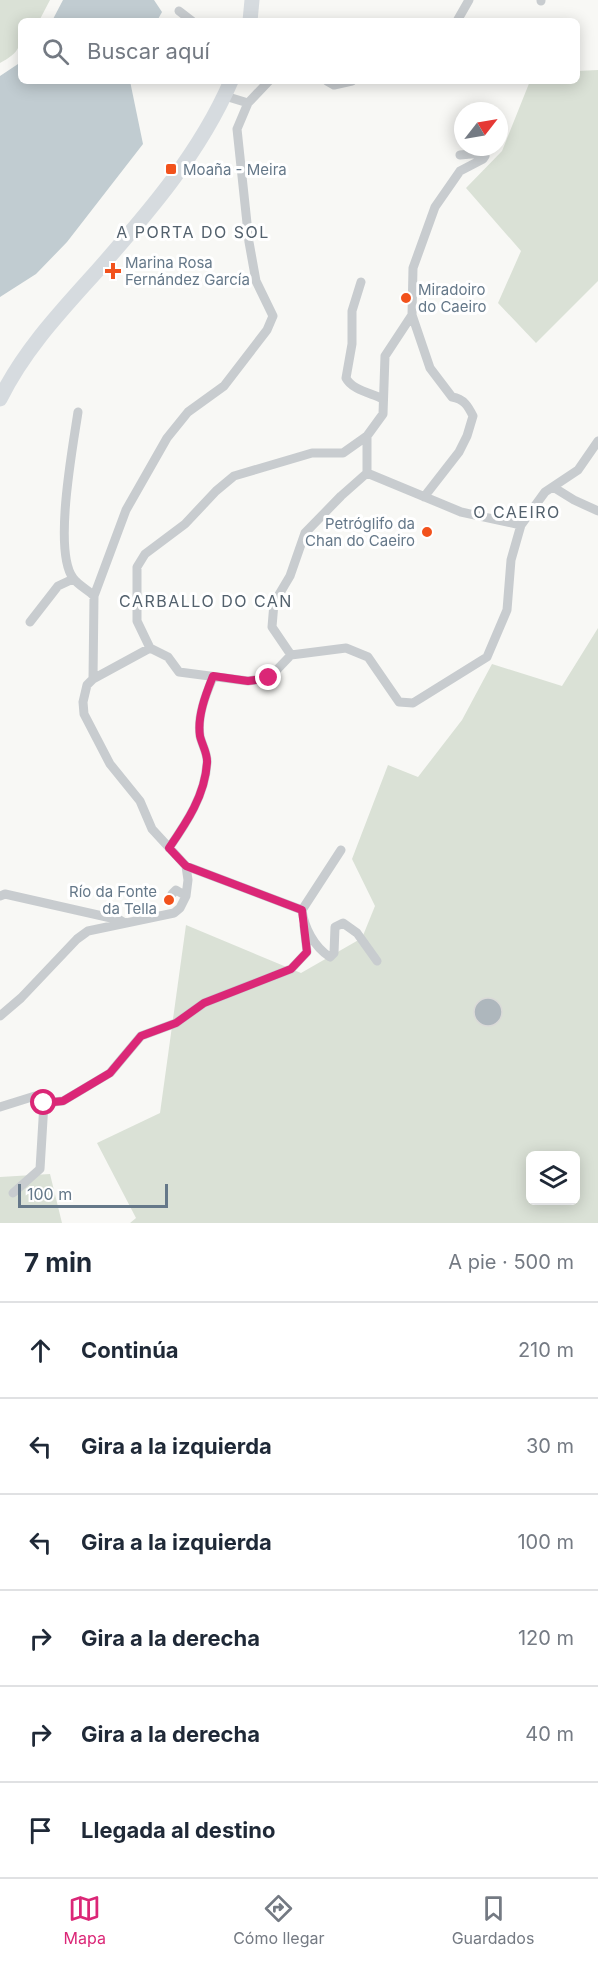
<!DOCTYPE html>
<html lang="es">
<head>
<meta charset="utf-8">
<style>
  :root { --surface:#fff; --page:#f6f6f7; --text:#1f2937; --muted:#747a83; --line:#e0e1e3; --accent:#db2777 }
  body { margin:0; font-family:Inter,sans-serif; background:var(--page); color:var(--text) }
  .controls { position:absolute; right:18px; bottom:18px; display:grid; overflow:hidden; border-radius:9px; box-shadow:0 3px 15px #0003 }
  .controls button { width:54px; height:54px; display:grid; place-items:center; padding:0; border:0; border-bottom:2px solid var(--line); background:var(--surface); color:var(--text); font:30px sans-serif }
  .compass { position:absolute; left:454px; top:102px; width:54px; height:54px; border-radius:50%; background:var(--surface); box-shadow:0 3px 15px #0003; rotate:59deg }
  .scale { position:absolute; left:18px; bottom:15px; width:150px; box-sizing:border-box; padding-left:6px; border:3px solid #657889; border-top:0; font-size:16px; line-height:21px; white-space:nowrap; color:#657889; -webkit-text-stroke:4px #fff; paint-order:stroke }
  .stop { position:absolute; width:18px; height:18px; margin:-14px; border:4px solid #db2777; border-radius:50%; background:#fff }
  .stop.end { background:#db2777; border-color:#fff; box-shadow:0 2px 6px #0008 }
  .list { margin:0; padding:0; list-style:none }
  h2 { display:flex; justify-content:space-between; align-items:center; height:78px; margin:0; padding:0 24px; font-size:26px }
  h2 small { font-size:20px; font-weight:400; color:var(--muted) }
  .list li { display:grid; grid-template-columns:39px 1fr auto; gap:18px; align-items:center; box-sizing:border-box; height:96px; padding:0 24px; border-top:2px solid var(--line) }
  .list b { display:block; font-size:22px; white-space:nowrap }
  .list em { font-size:20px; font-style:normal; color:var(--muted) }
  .icon { flex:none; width:33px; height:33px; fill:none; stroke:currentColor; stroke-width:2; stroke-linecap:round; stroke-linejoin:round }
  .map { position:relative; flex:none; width:598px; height:1223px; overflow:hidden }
  .search { position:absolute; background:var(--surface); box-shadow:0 3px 15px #0003; left:18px; right:18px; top:18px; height:66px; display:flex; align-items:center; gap:15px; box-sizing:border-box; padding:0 21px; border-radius:9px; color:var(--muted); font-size:22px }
  .sheet { height:654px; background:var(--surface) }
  nav { display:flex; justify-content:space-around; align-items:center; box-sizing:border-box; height:84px; border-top:2px solid var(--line); background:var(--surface); font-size:16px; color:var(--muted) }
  nav a { display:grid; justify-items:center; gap:3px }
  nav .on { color:var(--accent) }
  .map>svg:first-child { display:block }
  .green { fill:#dae1d6; fill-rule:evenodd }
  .water { fill:#c1ccd1 }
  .building { fill:#aeb7bd; stroke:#dadad8; stroke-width:1.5 }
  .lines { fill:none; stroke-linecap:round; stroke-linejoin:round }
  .minor { stroke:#c8cccf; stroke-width:9 }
  .primary { stroke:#d6dbdf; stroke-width:15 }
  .route { stroke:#db2777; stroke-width:8 }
  .poi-dot { fill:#f2521c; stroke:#fff; stroke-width:2 }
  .labels { text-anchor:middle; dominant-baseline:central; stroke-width:6; stroke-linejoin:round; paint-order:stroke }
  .poi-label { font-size:15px; fill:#657889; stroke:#fff; text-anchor:start }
  .neighbourhood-label { font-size:16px; letter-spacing:1.5px; fill:#53616d; stroke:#fff }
</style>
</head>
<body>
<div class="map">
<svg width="598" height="1223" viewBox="0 0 598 1223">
  <rect width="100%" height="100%" fill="#f8f8f5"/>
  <!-- green -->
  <path class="green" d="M0,0H50L39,21H21C21,45 22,51 0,63Z
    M598,70V281L536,343L498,303L521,251L466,188L502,151L530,81H577V71Z
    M598,628V1223H130L136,1218L97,1143L160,1113L186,925L301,973L362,938L375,906L352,859L388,765L418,777L462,720L492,664L562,686ZM530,1156H576V1200H530Z
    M50,1174L62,1223H0V1177Z"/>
  <!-- water -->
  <path class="water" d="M63,0H154L162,12L157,21H52Z
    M21,62V81H130L143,144L67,242L36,274L0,297V76Z"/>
  <!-- building -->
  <path class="building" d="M474 1012a14 14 0 1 1 28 0a14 14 0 1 1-28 0Z"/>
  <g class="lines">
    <!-- minor -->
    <path class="minor" d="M541,1V0
      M179,11L192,21
      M457,21L469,0
      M327,81L334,85L352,81
      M225,96L248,103
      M460,155L482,153L485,156L483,159L460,171L435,207L413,268L412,315L385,356L383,414L367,436V473L341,496L305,533L290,576L274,603L272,627L291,655L346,648L368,657L399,702L413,703L487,657L507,610L511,560L521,525L545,492L578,470L598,441
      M361,282L352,311V344L346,378C352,390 371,393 383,399
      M412,315L430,368L452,397C464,399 468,406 473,416L467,436L459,452L424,497
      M78,412C73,446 53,551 73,578C78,585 88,590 94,596
      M367,473L461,512L521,525
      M553,487L574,500L598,511
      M30,622L58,586L73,579
      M150,648L137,621V567L145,554L185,524L216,491L234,476L312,453H343L367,436
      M93,679L150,648L168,657L179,672L248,681L269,678L291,655
      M169,848C187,822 205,795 207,763C208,754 202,745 200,736C197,716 206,694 213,677
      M186,866L302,910C304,927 314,947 330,957L334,953L335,927L343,923L357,933L377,961
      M172,894L176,890L186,896
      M0,896L5,894L120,920L125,923
      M302,910L341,850
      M0,1016L21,998L77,939L88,931L174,913L180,908L186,896L188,880L186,866L152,829L140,801L110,764L84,714L83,702L87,685L93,679L94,596L126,510L167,438L188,412L224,386L267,330L273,316L256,281L249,242L237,129L248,103L269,81
      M44,1103L63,1101L110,1073L141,1036L176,1023L204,1003L291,969L307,952L304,926
      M0,1107L35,1096L44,1103L40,1169L13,1193"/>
    <!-- primary -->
    <path class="primary" d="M250,21L252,0
      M0,399C24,350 61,311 97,271C148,213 200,153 231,81"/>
  </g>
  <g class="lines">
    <!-- route -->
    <path class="route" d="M44,1103L63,1101L110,1073L141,1036L176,1023L204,1003L291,969L307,952L302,910L186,866L169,848C187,822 205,795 207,763C208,754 202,745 200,736C197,716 206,694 213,676L248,681L269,678"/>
  </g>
  <!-- markers -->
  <g class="poi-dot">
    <rect x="165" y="163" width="12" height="12" rx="3"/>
    <path d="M110 262h6v6h6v6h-6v6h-6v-6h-6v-6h6z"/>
    <circle cx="406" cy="298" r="6"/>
    <circle cx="427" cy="532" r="6"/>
    <circle cx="169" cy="900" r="6"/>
  </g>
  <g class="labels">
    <!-- poi labels -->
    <g class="poi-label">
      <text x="183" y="169">Moaña - Meira</text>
      <text x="125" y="262">Marina Rosa<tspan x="125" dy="17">Fernández García</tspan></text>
      <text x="418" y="289">Miradoiro<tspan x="418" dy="17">do Caeiro</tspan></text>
      <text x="415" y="523" text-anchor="end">Petróglifo da<tspan x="415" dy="17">Chan do Caeiro</tspan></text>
      <text x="157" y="891" text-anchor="end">Río da Fonte<tspan x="157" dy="17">da Tella</tspan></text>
    </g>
    <!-- neighbourhood labels -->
    <g class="neighbourhood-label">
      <text x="193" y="232">A PORTA DO SOL</text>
      <text x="517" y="512">O CAEIRO</text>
      <text x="206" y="601">CARBALLO DO CAN</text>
    </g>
  </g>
</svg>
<div class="controls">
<button><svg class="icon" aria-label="layers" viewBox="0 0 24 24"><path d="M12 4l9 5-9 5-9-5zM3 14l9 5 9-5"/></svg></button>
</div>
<svg class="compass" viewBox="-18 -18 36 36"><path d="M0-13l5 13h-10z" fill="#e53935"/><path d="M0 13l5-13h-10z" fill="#747a83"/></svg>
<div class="scale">100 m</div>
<div class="stop" style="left:44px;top:1103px"></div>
<div class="stop end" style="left:269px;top:678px"></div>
<div class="search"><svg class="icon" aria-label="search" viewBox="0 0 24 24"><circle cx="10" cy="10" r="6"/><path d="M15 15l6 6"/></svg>Buscar aquí</div>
</div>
<section class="sheet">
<h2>7 min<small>A pie · 500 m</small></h2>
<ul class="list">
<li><svg class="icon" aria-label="ahead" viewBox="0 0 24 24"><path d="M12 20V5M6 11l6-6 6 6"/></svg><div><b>Continúa</b></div><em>210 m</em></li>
<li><svg class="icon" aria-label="left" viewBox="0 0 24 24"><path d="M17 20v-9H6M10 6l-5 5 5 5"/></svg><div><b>Gira a la izquierda</b></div><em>30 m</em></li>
<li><svg class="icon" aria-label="left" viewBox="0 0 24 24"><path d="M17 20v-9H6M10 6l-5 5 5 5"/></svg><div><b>Gira a la izquierda</b></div><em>100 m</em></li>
<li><svg class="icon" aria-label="right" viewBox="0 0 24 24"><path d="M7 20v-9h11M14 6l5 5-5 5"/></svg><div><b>Gira a la derecha</b></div><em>120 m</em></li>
<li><svg class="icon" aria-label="right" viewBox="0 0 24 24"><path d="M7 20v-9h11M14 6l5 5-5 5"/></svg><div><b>Gira a la derecha</b></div><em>40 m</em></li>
<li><svg class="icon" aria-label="arrive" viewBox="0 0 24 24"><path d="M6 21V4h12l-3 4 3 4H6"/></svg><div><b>Llegada al destino</b></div></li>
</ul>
</section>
<nav>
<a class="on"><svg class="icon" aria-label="map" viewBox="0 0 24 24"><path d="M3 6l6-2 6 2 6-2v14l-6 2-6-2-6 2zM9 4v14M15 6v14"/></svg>Mapa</a>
<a><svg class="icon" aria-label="directions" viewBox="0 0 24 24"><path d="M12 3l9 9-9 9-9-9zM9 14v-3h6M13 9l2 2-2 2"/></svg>Cómo llegar</a>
<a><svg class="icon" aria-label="saved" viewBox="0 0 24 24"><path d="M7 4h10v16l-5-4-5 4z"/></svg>Guardados</a>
</nav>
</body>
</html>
